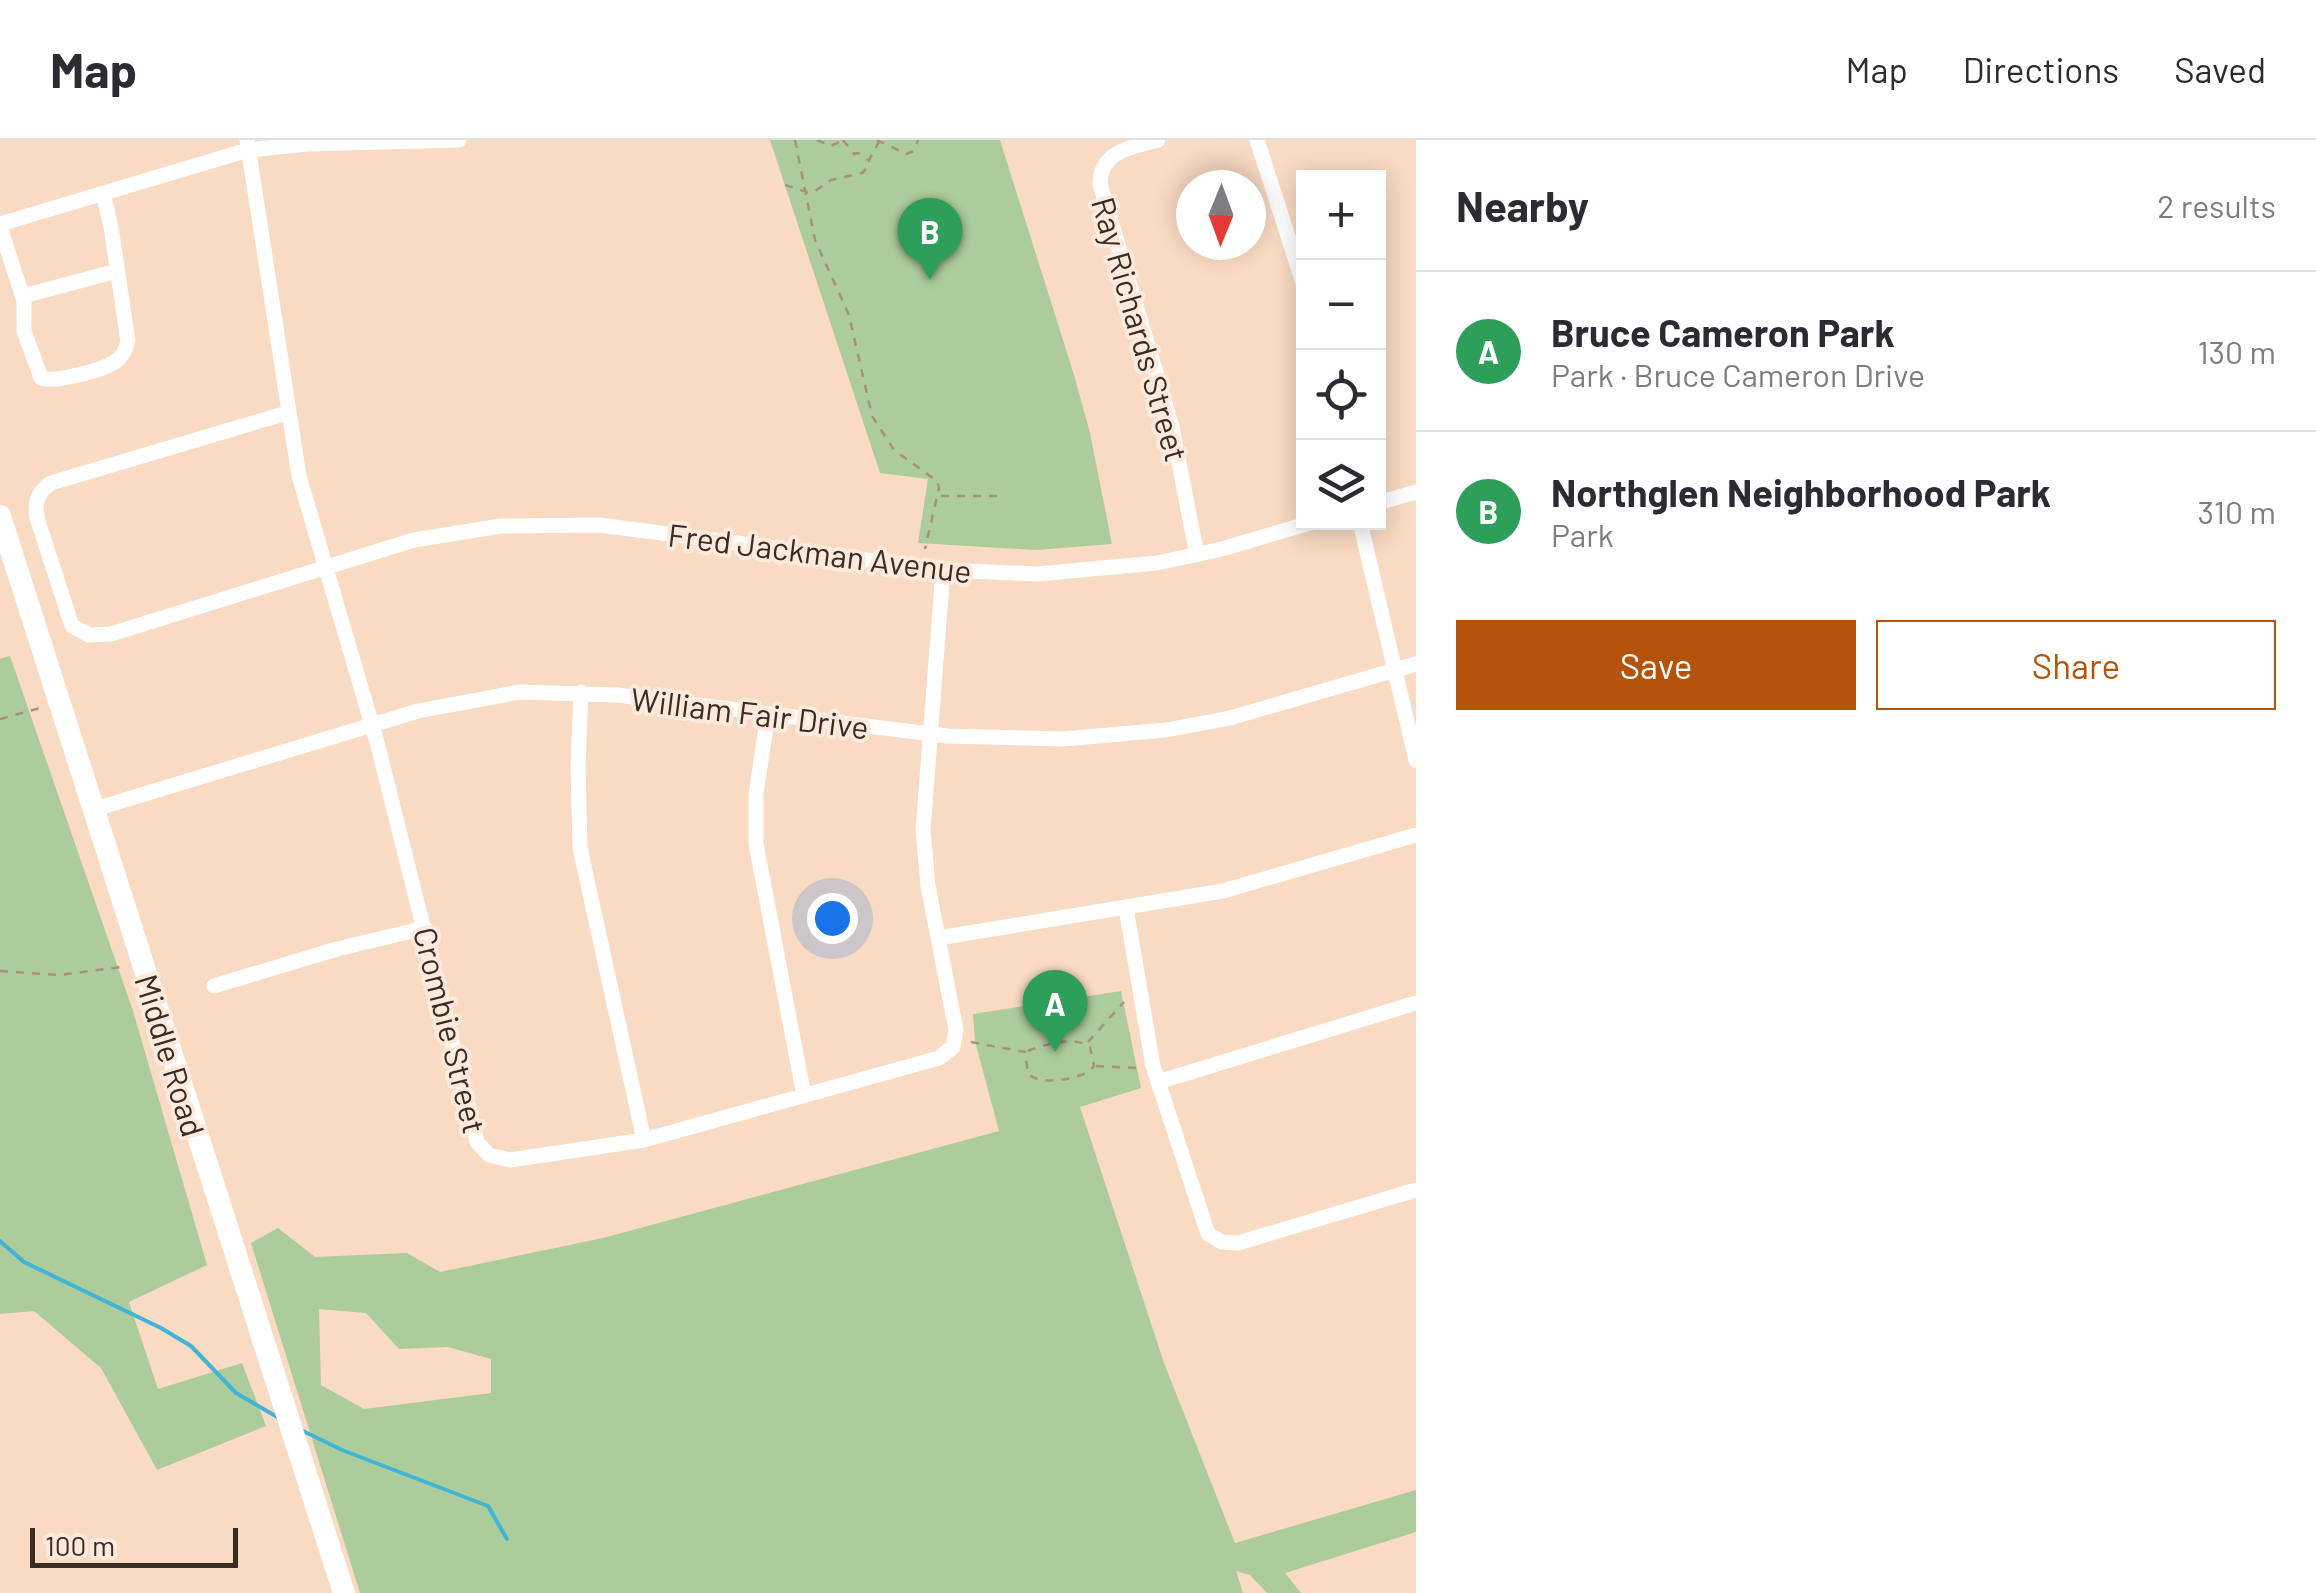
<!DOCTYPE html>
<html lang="en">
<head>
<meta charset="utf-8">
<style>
  :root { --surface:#fff; --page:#f7f7f7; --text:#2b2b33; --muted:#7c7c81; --line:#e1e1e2; --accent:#b45309 }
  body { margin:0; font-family:Barlow,sans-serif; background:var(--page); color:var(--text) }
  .controls { position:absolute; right:30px; top:30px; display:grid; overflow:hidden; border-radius:0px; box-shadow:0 5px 25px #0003 }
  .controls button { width:90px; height:90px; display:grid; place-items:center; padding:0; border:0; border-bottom:2px solid var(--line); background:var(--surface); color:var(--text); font:50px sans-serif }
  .compass { position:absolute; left:1176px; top:30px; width:90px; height:90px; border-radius:50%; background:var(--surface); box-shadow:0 5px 25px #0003; rotate:181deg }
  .scale { position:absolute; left:30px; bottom:25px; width:208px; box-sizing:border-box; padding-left:10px; border:5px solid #382c23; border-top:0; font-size:28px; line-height:35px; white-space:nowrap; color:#382c23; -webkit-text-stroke:8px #fdeadc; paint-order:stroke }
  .you { position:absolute; left:832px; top:778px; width:35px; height:35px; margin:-25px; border:8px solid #fff; border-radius:50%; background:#1a73e8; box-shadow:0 0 0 15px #1a73e833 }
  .badge { display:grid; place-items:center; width:65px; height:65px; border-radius:50%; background:var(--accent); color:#fff; font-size:32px; font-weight:700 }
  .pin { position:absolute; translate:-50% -82px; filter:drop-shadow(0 2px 5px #0008) }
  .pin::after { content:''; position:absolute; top:52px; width:35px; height:30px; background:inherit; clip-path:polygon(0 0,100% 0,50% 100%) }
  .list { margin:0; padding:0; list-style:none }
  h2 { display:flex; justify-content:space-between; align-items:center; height:130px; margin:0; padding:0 40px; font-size:42px }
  h2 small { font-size:32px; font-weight:400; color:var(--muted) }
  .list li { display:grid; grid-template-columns:65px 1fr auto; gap:30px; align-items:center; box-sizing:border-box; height:160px; padding:0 40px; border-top:2px solid var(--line) }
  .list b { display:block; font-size:38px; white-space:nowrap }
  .list p { margin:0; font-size:32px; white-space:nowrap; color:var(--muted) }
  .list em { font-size:32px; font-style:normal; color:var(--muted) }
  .actions { display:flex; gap:20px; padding:30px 40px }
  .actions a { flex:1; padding:22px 0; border:2px solid var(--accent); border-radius:0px; text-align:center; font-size:35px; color:var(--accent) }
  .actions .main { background:var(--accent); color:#fff }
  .icon { flex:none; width:55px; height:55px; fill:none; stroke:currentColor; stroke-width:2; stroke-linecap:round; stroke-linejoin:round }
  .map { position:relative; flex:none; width:1416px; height:1453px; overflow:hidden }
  header { display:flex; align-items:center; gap:60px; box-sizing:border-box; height:140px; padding:0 50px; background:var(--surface); border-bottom:2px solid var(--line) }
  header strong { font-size:48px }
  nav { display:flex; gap:55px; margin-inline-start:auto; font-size:35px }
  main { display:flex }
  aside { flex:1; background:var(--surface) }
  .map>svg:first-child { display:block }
  .green { fill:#adcc9b; fill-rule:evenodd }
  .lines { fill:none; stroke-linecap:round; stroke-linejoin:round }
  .stream { stroke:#40b5d6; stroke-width:4 }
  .path { stroke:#a7907f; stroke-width:2.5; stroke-dasharray:8 8; stroke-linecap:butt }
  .street { stroke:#fff; stroke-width:15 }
  .secondary { stroke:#fff; stroke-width:22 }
  .labels { text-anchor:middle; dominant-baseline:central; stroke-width:8; stroke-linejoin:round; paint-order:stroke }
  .street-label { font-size:32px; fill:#382c23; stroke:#fdeadc }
</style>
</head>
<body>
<header>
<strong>Map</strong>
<nav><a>Map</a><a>Directions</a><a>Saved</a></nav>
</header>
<main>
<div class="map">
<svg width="1416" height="1453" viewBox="0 0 1416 1453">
  <rect width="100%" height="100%" fill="#f9dac3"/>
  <!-- green -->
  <path class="green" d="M770,0H1000L1074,235L1090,293L1112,404L1036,410L918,403L928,339L880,333Z
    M10,516L133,871L207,1125L129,1162L158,1249L242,1223L266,1286L157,1330L101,1228L34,1171L0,1174V519Z
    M1121,851L1141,948L1080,967L1164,1223L1235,1403L1416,1350V1392L1285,1433L1301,1453H1267L1250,1435L1236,1431L1243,1453H360L251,1103L278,1088L315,1117L407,1113L440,1132L603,1098L999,991L975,901L973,874ZM319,1169L366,1173L399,1209L448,1207L491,1219V1253L364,1269L321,1245Z"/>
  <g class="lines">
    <!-- stream -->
    <path class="stream" d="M0,1101L24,1122L161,1188L191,1206L236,1253L279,1278
      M301,1290L342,1310L488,1366L507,1399"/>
    <!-- path -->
    <path class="path" d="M795,0L815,100L849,175L872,276L894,310L937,341L939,348L925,409
      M817,0L831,6L843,0
      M843,0L854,14L858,13L867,20
      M877,0L906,14L914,11L918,0
      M785,45L807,52L815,51L831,40L862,33L869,26V20L879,2
      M941,356H998
      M0,579L40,568
      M0,831L59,835L122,827
      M971,902L1025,912L1028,934C1041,946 1084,940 1094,926L1090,907C1074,895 1043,905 1025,912
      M1088,902L1124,862
      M1096,926L1138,928"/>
    <!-- street -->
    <path class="street" d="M247,0L299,336L377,602L477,1002L489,1015L510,1020L644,1000L939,918L953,907L956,890L928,746L923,690L943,430
      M1158,0C1132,7 1100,11 1100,44L1172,287L1197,415
      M1257,0L1304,146
      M0,84L248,10L307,4L459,0
      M0,87L24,161V191L41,238C55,243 102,230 115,222C123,216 126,210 128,201L111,87L103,53
      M23,156L117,131
      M287,273L51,343C38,352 34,362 37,378L72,486L89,495L111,494L414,400L501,386L600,385L943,430L1037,434L1157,423L1222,409L1313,382
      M1378,363L1416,352
      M1360,382L1416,620
      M581,552L578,626L580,708L644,1000
      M768,574L756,654V704L804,956
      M92,670L418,571L520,552L618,555L947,596L1063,599L1166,590L1230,578L1416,524
      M1126,768L1153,926L1208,1094L1222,1102L1238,1103L1416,1050
      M938,798L1223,751L1416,695
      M214,846L337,809L425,788
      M1158,942L1416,863"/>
    <!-- secondary -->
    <path class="secondary" d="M0,376L344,1453"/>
  </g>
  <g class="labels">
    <!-- street labels -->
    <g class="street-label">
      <text transform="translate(1141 189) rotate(74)">Ray Richards Street</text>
      <text transform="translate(820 412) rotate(7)">Fred Jackman Avenue</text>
      <text transform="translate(750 572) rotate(7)">William Fair Drive</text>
      <text transform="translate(451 890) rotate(76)">Crombie Street</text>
      <text transform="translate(171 915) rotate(73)">Middle Road</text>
    </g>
  </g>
</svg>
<div class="controls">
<button>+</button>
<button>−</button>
<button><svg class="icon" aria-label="locate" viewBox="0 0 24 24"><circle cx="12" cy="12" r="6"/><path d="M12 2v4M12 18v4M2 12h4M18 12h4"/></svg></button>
<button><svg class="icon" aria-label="layers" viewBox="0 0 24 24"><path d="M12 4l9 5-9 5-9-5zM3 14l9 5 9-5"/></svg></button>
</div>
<svg class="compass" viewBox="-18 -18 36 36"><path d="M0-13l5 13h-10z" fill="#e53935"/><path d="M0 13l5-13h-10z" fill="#7c7c81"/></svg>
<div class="scale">100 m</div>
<div class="you"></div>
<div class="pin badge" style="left:1055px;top:912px;background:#2e9e5b">A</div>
<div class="pin badge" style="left:930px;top:140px;background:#2e9e5b">B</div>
</div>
<aside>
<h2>Nearby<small>2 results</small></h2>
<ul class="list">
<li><span class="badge" style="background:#2e9e5b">A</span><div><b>Bruce Cameron Park</b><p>Park · Bruce Cameron Drive</p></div><em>130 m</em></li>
<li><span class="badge" style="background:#2e9e5b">B</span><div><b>Northglen Neighborhood Park</b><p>Park</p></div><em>310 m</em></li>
</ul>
<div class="actions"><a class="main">Save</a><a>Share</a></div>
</aside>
</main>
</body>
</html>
